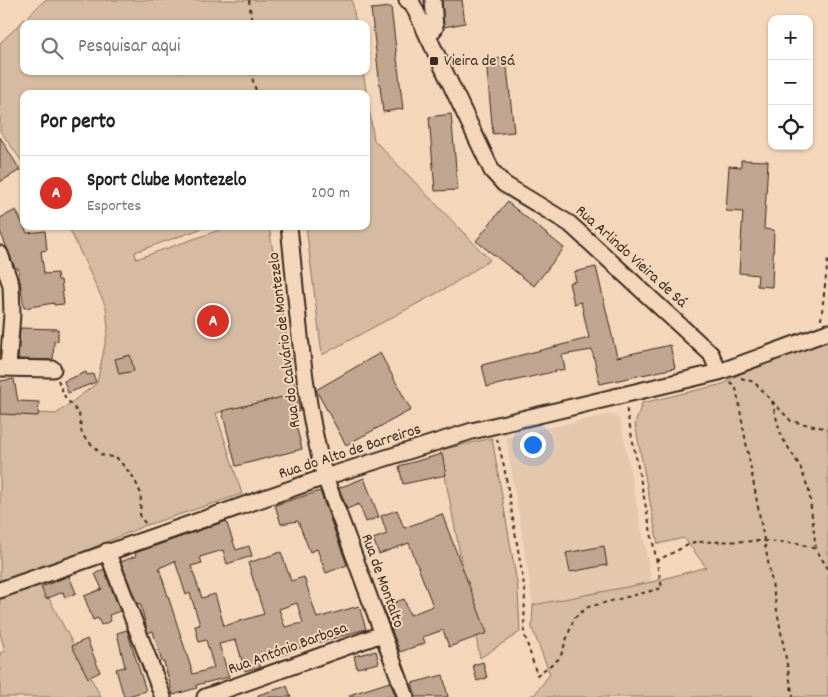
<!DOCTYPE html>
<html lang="pt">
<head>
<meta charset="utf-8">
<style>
  :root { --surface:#fff; --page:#f6f6f6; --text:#202124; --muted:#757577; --line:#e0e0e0; --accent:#d93025 }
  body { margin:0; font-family:Dekko,sans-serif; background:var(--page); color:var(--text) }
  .controls { position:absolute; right:15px; top:15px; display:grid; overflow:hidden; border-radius:10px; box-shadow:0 1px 4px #0004 }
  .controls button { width:45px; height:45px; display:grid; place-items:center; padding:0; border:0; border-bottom:1px solid var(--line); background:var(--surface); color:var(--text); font:25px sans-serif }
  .you { position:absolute; left:532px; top:444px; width:18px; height:18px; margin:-12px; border:4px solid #fff; border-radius:50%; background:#1a73e8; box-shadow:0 0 0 8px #1a73e833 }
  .badge { display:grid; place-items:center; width:32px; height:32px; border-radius:50%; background:var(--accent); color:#fff; font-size:16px; font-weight:700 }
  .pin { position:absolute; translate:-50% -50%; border:2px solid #fff; box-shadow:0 1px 5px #0006 }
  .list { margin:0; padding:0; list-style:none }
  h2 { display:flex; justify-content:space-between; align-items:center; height:65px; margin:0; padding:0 20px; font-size:21px }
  h2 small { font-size:16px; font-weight:400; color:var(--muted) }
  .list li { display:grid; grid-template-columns:32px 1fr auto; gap:15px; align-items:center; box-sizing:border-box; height:75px; padding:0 20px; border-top:1px solid var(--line) }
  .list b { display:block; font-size:19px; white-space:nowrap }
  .list p { margin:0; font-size:16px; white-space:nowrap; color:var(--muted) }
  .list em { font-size:16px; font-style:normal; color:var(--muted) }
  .icon { flex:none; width:28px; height:28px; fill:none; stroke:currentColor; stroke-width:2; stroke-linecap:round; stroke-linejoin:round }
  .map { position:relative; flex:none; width:828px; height:697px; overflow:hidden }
  .search { position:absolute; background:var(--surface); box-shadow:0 1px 4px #0004; left:20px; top:20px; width:350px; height:55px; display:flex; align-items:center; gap:12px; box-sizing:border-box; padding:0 18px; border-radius:10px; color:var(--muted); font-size:19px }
  .panel { position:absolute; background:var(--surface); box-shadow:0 1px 4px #0004; left:20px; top:90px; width:350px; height:140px; border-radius:10px }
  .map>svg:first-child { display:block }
  .built { fill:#e4c8ae }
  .green { fill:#d6bba2; stroke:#887260 }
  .building { fill:#c0a690; stroke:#3b2a1e; fill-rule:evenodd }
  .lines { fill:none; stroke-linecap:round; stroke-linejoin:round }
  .minor-casing { stroke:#3b2a1e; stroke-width:19 }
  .path { stroke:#3b2a1e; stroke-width:2; stroke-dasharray:4 4; stroke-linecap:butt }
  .minor { stroke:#f4d7bb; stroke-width:15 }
  .poi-dot { fill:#3b2a1e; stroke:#f4d7bb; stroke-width:2 }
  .labels { text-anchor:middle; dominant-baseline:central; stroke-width:4; stroke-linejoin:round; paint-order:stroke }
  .poi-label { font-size:16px; fill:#3b2a1e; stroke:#f4d7bb; text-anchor:start }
  .street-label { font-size:16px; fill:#3b2a1e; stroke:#f4d7bb }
</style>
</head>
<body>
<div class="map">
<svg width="828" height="697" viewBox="0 0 828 697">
  <rect width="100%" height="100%" fill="#f4d7bb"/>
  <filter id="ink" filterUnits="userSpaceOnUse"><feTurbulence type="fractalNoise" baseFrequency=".02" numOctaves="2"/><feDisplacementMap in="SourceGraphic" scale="10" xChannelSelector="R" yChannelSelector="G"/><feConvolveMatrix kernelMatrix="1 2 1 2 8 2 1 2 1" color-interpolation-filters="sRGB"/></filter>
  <g filter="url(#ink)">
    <!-- built -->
    <path class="built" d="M611,414L620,419L652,582L533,605L506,437Z"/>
    <!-- green -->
    <path class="green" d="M45,0H352L356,24H24V71H363L374,140L490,260L450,286L322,355L306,226H366V94H24V164L0,131V43Z
      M68,226H209L135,252L136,259L231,226L269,227L296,394L216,413L242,494L144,526L35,572L101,697H0V653L5,651L0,633V411L56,414L97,383L108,329L106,307Z
      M828,339V697H527L535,694L550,674L532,628L533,605L652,582L706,567L684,538L658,544L635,424L642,403L723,384L756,364Z
      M492,438L518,589L520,632L480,658L440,450Z"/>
    <!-- building -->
    <path class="building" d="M442,0H462L465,23L444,27Z
      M391,7L403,109L383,112L371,9Z
      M506,58L514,132L493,134L486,60Z
      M451,114L458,190L435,191L429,117Z
      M0,137L20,170L0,182Z
      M741,160L768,161L764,229L774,230L772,287L757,286L758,275L739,273L743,212L726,211L729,166L741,167Z
      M507,202L564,248L534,286L476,241Z
      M16,210L27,233L45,231L47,250L41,251L44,274L57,273L58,280H61L64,304L54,305V303L24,308L18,268H15L0,231V218Z
      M596,267L617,357L670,345L675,368L600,384L592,350L562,355L565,369L487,387L482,365L589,338L581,302L574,304L569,283L576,281L574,272Z
      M20,328L58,329V341H54L53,360L18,359Z
      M380,353L411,410L346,445L316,390Z
      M130,355L134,371L119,374L115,359Z
      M86,372L87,375L93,374L96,382L68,393L64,381Z
      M14,379L18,401L39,402L38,416L0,414V381Z
      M296,394L300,411L293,413L302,449L236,466L222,411Z
      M442,454L446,475L403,484L399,466Z
      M364,478L379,517L366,522L359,504L347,509L339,488Z
      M320,491L347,565L326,573L317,549L310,552L298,521L281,524L275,505Z
      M397,510L404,528L442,514L487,633L449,647L443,630L423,637L425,643L400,652L383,607L404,599L410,615L433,606L409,543L379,554L373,539L387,534L381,516Z
      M226,521L236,550L249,546L252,556L227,564L223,550L200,557L202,563L191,566L202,598L215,594L224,626L264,614L248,563L281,552L291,581L304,577L317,618L359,606L366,629L289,651V653L259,662L260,667L245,671L236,640L219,644L229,677L196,685L197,688L173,695L164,662H162L153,631L148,633L140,603L137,604L121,562L136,556L135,553ZM175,561L186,595L190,593L200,625L195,626L199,642L206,640L214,668L193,674L159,568ZM297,603L303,623L285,627L279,609Z
      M604,546L607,565L570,572L566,553Z
      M104,569L120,611L109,615L111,621L101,625L98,618L93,620L84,596L102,589L95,574Z
      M69,576L76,593L65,598L63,592L46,599L41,587Z
      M127,630L146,691L124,697L116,669L125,667L117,633Z
      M87,639L100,672L88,678L72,646Z
      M376,651L379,663L357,668L354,656Z
      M483,662L487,678L477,681L473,665Z
      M443,675L448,697H416L412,683Z
      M390,682L396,697H350L349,695Z
      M287,686L291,697H258V695Z"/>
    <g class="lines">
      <!-- minor casing -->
      <g class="minor-casing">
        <path id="minor" d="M407,0L412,3L492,171L504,184L570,224L711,354L719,372
          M428,37L435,28L433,0
          M289,226C298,310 302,396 325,477L406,697
          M0,254L11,285L12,314L8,368
          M0,368L53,369
          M107,551L163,697
          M0,590L325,477L472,431L719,372L828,332
          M205,697L382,634"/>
      </g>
      <!-- path -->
      <path class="path" d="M249,0L252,24
        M250,71L257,94
        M821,320L828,259
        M741,378L754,382L772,401L781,436L800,466L809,491L816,549L828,569
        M58,380L65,397L79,414L82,435L102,455L117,458L134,478L141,494L140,517L147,525
        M730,382L736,388L793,697
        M772,401L791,421L828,429
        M497,439L504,466L525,591L524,633L537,675L560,658L574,618L588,607L662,588L626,407
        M656,561L694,542L764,541L797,543L816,549"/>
      <!-- minor -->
      <use href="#minor" class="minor"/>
    </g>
  </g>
  <!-- markers -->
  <rect class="poi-dot" x="429" y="56" width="10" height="10" rx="2.5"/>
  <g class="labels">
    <!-- poi labels -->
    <g class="poi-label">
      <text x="444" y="61">Vieira de Sá</text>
    </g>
    <!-- street labels -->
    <g class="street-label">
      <text transform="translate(631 257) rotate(42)">Rua Arlindo Vieira de Sá</text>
      <text transform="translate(285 340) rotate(-97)">Rua do Calvário de Montezelo</text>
      <text transform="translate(350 452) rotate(-18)">Rua do Alto de Barreiros</text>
      <text transform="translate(382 581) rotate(70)">Rua de Montalto</text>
      <text transform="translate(288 649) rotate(-20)">Rua António Barbosa</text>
    </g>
  </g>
</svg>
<div class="controls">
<button>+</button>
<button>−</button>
<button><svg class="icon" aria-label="locate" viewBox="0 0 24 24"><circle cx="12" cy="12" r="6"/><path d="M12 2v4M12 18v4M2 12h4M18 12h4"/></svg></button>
</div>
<div class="you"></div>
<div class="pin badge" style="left:213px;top:321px">A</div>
<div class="search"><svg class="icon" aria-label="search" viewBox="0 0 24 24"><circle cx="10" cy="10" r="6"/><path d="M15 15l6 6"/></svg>Pesquisar aqui</div>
<section class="panel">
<h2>Por perto<small></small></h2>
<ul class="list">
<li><span class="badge">A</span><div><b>Sport Clube Montezelo</b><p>Esportes</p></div><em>200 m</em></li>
</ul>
</section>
</div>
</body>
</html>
